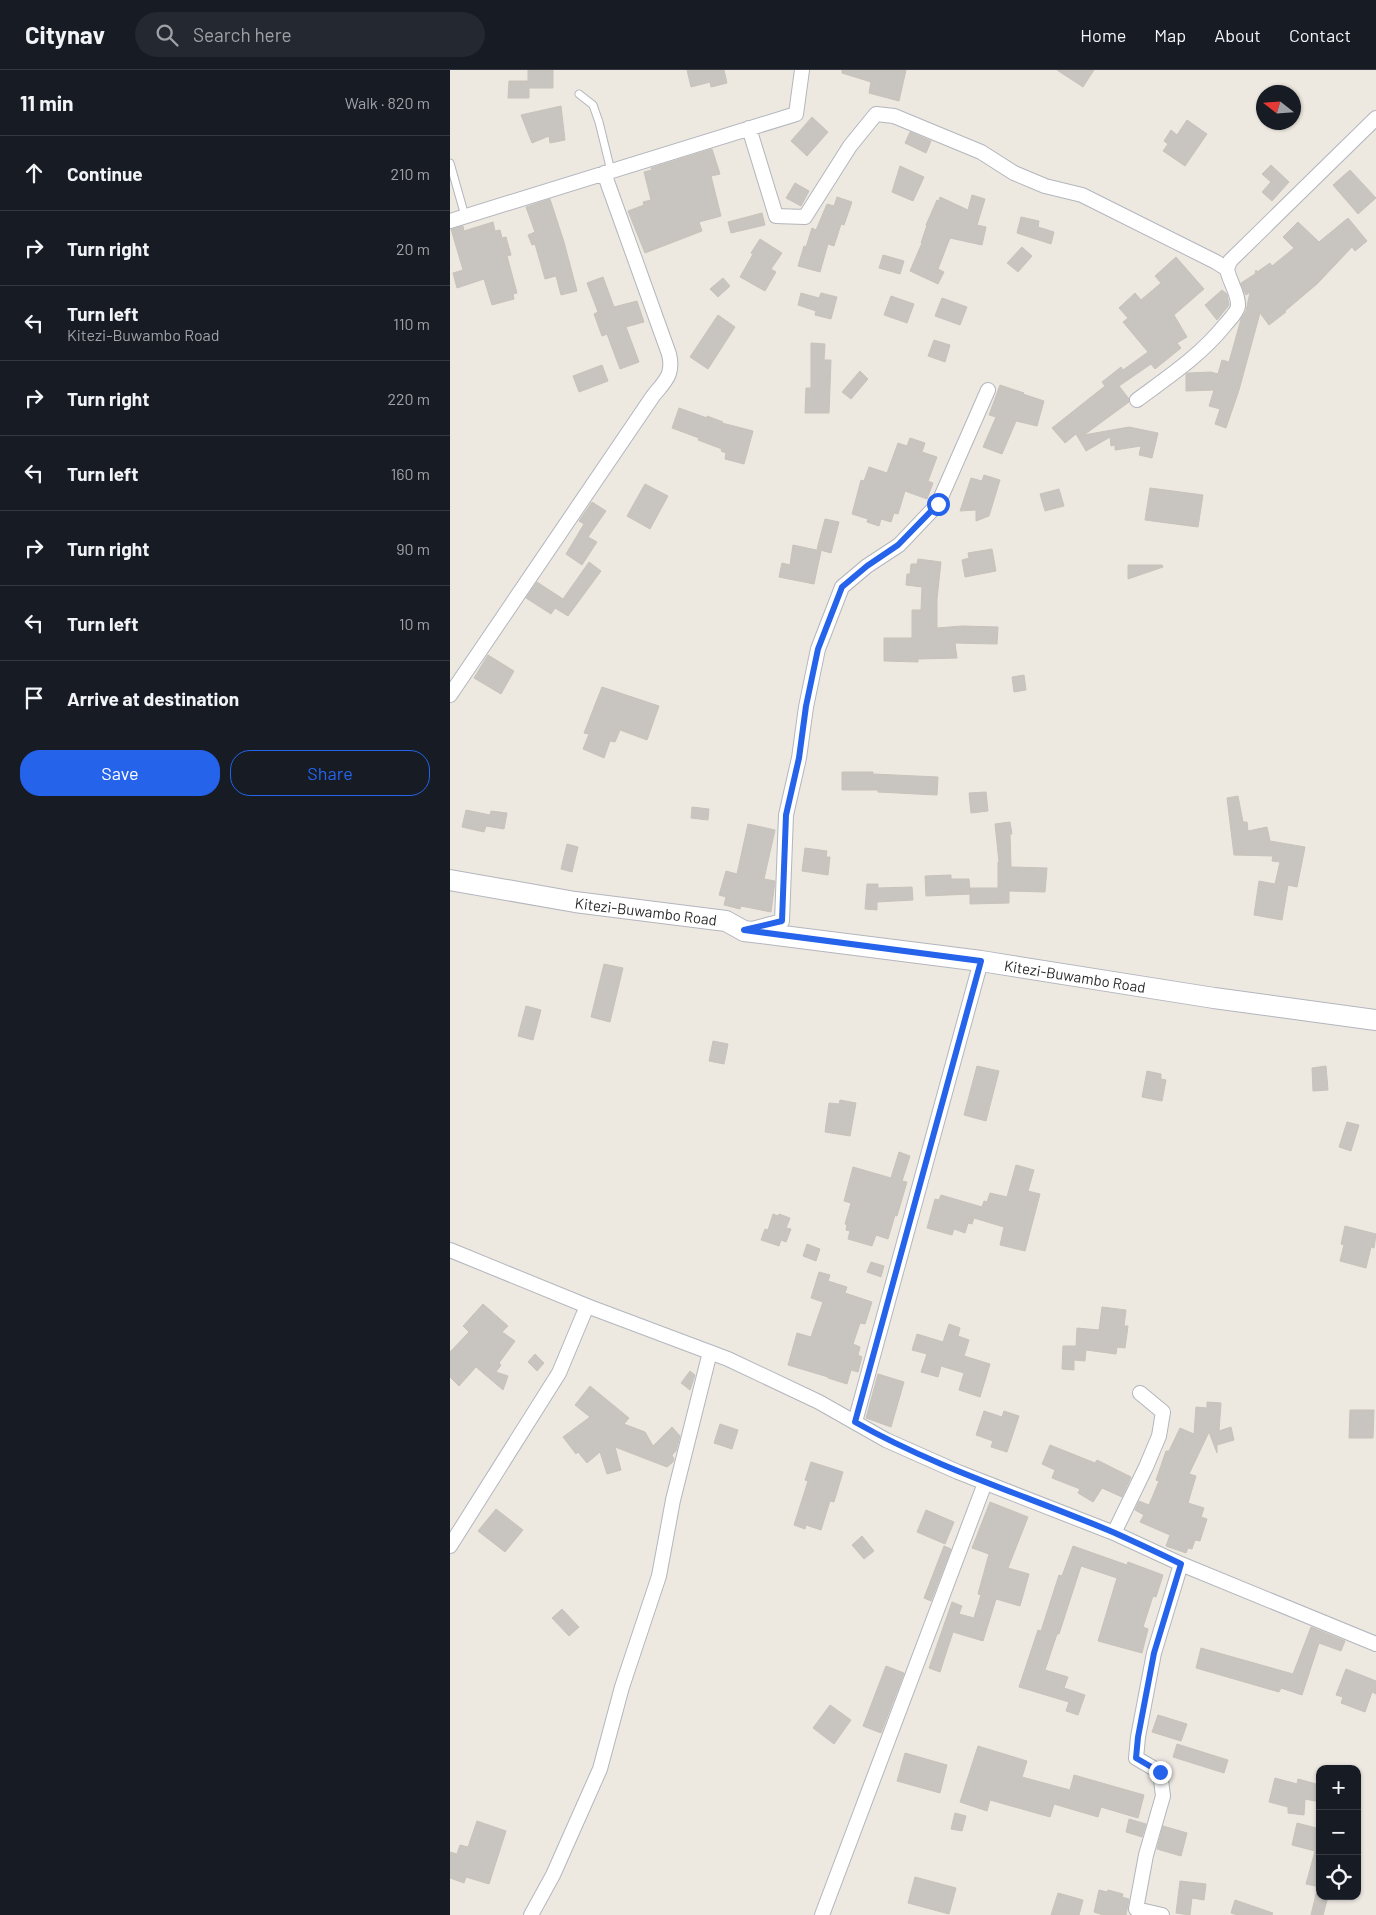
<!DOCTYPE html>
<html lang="en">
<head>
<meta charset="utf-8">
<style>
  :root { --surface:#171b24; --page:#242831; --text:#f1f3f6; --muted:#9ea1a6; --line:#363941; --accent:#2563eb }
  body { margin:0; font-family:Barlow,sans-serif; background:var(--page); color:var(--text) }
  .controls { position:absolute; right:15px; bottom:15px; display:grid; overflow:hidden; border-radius:10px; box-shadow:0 1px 4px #0004 }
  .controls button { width:45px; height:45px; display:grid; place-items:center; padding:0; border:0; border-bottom:1px solid var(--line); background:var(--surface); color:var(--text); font:25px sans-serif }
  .compass { position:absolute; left:806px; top:15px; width:45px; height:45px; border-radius:50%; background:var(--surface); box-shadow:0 1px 4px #0004; rotate:287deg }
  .stop { position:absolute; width:15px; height:15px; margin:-11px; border:4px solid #2563eb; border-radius:50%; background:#fff }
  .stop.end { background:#2563eb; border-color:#fff; box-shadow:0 1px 5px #0008 }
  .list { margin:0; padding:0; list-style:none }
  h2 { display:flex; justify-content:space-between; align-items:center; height:65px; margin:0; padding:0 20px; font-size:21px }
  h2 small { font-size:16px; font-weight:400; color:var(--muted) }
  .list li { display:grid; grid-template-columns:32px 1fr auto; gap:15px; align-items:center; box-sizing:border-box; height:75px; padding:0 20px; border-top:1px solid var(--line) }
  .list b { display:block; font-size:19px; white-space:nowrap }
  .list p { margin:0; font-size:16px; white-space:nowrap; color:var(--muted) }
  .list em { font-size:16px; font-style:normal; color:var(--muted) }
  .actions { display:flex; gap:10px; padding:15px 20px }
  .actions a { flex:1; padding:11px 0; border:1px solid var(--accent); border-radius:20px; text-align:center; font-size:18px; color:var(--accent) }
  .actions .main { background:var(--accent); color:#fff }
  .icon { flex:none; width:28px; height:28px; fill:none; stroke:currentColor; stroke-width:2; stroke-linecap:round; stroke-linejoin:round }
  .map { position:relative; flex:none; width:926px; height:1845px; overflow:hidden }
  header { display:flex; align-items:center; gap:30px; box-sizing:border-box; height:70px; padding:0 25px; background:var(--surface); border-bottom:1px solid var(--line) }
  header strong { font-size:24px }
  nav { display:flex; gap:28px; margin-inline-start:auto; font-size:18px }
  .search { width:350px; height:45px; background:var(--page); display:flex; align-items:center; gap:12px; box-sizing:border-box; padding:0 18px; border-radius:28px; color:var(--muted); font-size:19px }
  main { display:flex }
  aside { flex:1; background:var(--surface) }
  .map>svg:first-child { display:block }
  .building { fill:#c8c4bf; stroke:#c8c3ba }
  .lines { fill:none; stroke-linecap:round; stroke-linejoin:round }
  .lane-casing { stroke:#b3b6be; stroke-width:9 }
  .street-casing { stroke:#b3b6be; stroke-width:16 }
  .secondary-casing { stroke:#b3b6be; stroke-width:22 }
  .lane { stroke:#fff; stroke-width:7 }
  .street { stroke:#fff; stroke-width:14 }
  .secondary { stroke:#fff; stroke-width:20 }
  .route { stroke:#2563eb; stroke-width:6 }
  .labels { text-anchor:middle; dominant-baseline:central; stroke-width:4; stroke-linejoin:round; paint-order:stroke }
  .street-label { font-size:15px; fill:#2c2c2c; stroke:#fff }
</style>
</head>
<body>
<header>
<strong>Citynav</strong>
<div class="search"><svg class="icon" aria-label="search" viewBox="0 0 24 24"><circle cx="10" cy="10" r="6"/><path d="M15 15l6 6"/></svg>Search here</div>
<nav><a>Home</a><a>Map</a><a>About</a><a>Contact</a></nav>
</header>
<main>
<aside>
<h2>11 min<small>Walk · 820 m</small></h2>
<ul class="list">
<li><svg class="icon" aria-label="ahead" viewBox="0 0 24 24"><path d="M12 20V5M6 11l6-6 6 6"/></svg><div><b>Continue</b></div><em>210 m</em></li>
<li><svg class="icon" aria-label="right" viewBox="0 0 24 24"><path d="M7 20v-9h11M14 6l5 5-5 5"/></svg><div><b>Turn right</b></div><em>20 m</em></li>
<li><svg class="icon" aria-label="left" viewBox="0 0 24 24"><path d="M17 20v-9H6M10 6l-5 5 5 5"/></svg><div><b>Turn left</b><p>Kitezi-Buwambo Road</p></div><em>110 m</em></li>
<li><svg class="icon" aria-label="right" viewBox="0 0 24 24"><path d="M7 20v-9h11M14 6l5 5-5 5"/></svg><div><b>Turn right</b></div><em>220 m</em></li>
<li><svg class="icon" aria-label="left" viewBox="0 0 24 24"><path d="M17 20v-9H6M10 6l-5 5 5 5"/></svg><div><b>Turn left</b></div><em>160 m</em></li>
<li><svg class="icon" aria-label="right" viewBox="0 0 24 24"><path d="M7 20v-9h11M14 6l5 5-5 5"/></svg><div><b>Turn right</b></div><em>90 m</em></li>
<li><svg class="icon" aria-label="left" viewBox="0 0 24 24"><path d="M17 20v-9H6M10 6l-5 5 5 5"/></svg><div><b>Turn left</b></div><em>10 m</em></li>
<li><svg class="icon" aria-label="arrive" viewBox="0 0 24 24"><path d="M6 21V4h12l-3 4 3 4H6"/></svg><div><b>Arrive at destination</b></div></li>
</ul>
<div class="actions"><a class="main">Save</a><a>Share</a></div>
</aside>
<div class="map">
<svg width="926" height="1845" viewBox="0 0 926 1845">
  <rect width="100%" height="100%" fill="#ede8e0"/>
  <!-- building -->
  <path class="building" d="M78,0H103V18H79V28H58L59,11H78Z
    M237,0H274L277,13L261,17L260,12L241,17Z
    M392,0H456L449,31L419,23L421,12L392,3Z
    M607,0H644L633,17Z
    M111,36L115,70L100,73L99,66L82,73L71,45Z
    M362,47L378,62L357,86L341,71Z
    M737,50L757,64L735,96L713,81L718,74L714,71L721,60L727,65Z
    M460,62L481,71L476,83L455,73Z
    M262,79L270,104L261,106L271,146L249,152L252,161L195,183L178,141L194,135L193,132L201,130L194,102L202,100L201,98Z
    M821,95L839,112L822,131L812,122L821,112L812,104Z
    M450,96L474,107L463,131L442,122Z
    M900,100L926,128L908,144L883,115Z
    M345,113L359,121L351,136L336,128Z
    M522,125L535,129L527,155L536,157L532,175L500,168L488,199L494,202L488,214L460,201L472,173H471L477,155H476L487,130L489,131L490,127L518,140Z
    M387,127L402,132L394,155L391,154L384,176L378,174L370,202L348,196L354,176L356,177L362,158L366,160L377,134L384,136Z
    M100,129L114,172L127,221L111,225L106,206L95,209L85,174L82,175L78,165L85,162L76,137Z
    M312,143L315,155L281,163L278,152Z
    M571,147L589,151L588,157L604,162L601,174L567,163Z
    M898,148L917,171L905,181L902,177L867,214L835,241L836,242L819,255L810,243L789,320L776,358L765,354L770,339L759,336L764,320L736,321V304L738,303L761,302L768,304L772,290L779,292L791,249L796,241L800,222L796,225L791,213L805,204L806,200L807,202L820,193L822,196L844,178L833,167L848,152L869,172Z
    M43,152L45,161L50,160L52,168L56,167L61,185L57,186L67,223L63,224L64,229L42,235L34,209L7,218L3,203L13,200L1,159L13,156L14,161Z
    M310,169L332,183L321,199L326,202L315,221L290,207L303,184L301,183Z
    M572,177L582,186L568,202L557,193Z
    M433,185L454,191L450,204L429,198Z
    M726,187L754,219L724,245L737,267L727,273L731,278L705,299L701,294L669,316L679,329V332L634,365L679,357L708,363L702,388L689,385L691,376L665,380V375L661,376L660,367L636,381L626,364L615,373L602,358L655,316L652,312L671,297L673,300L698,282L673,252L678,248L669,238L685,223L691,230L711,213L705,206Z
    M153,207L164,237L187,231L194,252L176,257L189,292L170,299L157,264L152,266L144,244L148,242L137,213Z
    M273,208L280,216L268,227L260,219Z
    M772,220L777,224L779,235L767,250L755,235Z
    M351,223L369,228L371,223L387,227L381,249L365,245L366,241L348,235Z
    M441,226L464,234L457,253L434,245Z
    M492,228L517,237L510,255L485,246Z
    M268,245L285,257L258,299L240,287Z
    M484,270L500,275L495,292L478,286Z
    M361,273L375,274L374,290H381L379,343H355L356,318H361Z
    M152,295L158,311L129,322L123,306Z
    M410,301L418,309L401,329L392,322Z
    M550,315L574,323L573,324L594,331L587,356L566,351L552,384L533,377L546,347L539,345Z
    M229,338L257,348V346L273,352L272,353L303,361L294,394L275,389L276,383L271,381L272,379L248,370L249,368L222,358Z
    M460,368L475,373L472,382L487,387L478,411L483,413L477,429L455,421L448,444L444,443L441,452L431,449L429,456L417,452L418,449L402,444L411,410L414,411L419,397L437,403L448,373L457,376Z
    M534,405L550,410L539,446L526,451V440L510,441L521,408L532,411Z
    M195,414L218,426L200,459L177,446Z
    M700,418L753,425L748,457L695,450Z
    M609,419L614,436L595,441L590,424Z
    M142,432L156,441L138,467L147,472L132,495L116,484L134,454L129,451Z
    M375,449L389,452L381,483L367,479Z
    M343,475L371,481L364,514L329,507L332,493L340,495Z
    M542,479L546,501L515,507L512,490L519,488L518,483Z
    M468,489L491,492L487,529V558L512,556L548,557L547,574L505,573L507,588L468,589V592L434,591V568H462V540H471L472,517L456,515L457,504H460L461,494H467Z
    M139,492L151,501L118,546L105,538L101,544L76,528L87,512L113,529Z
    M678,495H712L713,497L678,509Z
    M38,585L64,601L51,624L24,608Z
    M574,605L576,620L564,622L562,607Z
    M152,617L209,636L197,670L170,660L165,672L160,671L154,688L133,679L139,664L134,663Z
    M392,702H423V704L488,707L487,725L428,722V720H392Z
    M536,722L538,741L521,743L519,723Z
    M788,726L793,752H797L798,761L817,757L820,771L855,777L847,817L838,815L832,850L804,845L809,811L825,814L830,792L822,791L823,786L784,785L777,728Z
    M242,737L259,739L258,750L241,748Z
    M16,740L40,745L41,741L57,743L54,759L36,756L34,762L12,757Z
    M560,752L562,764H560L561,797L597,798L595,822L559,821V833L520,834V818H548V792H549L545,754Z
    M298,754L325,760L314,809L325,811L321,842L291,836L290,839L274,835L276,827L269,825L276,801L287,804Z
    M117,774L128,777L122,802L111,799Z
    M355,778L377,781L376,787H380L378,805L352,801Z
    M501,805V809H519L520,824L476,826L475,806Z
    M417,814H428V818L462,817L463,830L427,832V840L415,839Z
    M154,894L173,898L160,952L141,947Z
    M76,936L91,940L83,970L68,966Z
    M263,971L278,974L274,994L259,991Z
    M527,996L549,1001L536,1051L514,1045Z
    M876,996L878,1020L863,1021L862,998Z
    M697,1001L711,1004V1009L716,1010L712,1031L692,1027Z
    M390,1030L406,1033L400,1066L375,1062L379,1033L389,1034Z
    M897,1052L909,1055L901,1081L889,1077Z
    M449,1082L460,1086L452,1111L457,1112L447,1146L445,1145L438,1169L426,1165L422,1176L398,1169L400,1161L396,1160L397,1155L395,1154L401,1133L394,1131L403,1097L441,1108Z
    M566,1095L584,1100L578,1121L590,1124L575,1181L550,1175L554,1157L524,1148L522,1154L518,1153L515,1163L504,1159L502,1165L477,1158L485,1129L489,1130L491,1125L532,1137L534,1131L537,1132L540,1123L557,1127Z
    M323,1144L328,1146L329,1144L340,1148L336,1158L341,1159L336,1172L331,1170L329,1176L311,1170L315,1159L318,1160Z
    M895,1156L926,1164L924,1178L921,1177L916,1198L890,1191L894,1175L891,1174Z
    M357,1174L370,1179L366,1191L353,1186Z
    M421,1192L434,1196L431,1207L417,1202Z
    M369,1202L380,1205L378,1211L397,1217L395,1223L422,1232L415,1254L410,1253L403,1274L410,1277L408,1285L412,1287L408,1302L401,1300L397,1314L378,1308V1307L338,1295L347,1263L361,1267L373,1232L361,1228Z
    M33,1234L58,1256L52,1262L65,1271L49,1293L51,1295L46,1302L58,1306L53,1320L26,1297L9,1316L0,1307V1282L19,1262L13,1256Z
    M652,1237L676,1240L674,1256H678L675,1278L667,1277L666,1284L636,1280L635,1291L624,1290V1300L612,1299L613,1276H626L627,1258L649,1260Z
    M499,1254L510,1258L508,1266L519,1270L514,1286L540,1294L530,1327L509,1320L514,1303L491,1296L488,1307L471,1302L477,1284L462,1280L467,1264L493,1272Z
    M85,1284L94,1293L87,1301L78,1292Z
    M240,1301L245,1305L240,1320L231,1313Z
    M428,1304L454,1312L441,1357L416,1348Z
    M140,1316L179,1348L174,1354L195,1362L203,1376L222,1357L230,1366L226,1381L222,1385L224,1389L223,1392L217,1397L165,1377L171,1400L157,1404L150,1382L137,1393L128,1382L126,1384L113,1367L140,1347L125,1335Z
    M757,1332L771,1333L769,1361L781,1357L784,1370L767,1375V1383L759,1362L739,1404L746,1406L738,1433L754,1438L751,1447L757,1449L750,1471L745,1470L742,1479L738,1478L736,1483L716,1476L720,1465L690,1452L694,1445L685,1440L689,1431L699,1435L709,1411L706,1410L716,1381H719L730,1358L744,1364L746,1337L757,1338Z
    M900,1340H924L923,1368H899Z
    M534,1341L552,1347L554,1341L569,1346L557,1382L541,1377L543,1371L526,1365Z
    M270,1354L288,1360L282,1379L264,1373Z
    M600,1375L645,1393L647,1390L681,1407L672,1427L652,1418L643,1432L628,1423L630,1419L602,1408L605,1400L592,1394Z
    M361,1392L393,1402L384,1432L380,1431L371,1460L356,1455L355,1459L344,1455L358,1411L355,1410Z
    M540,1432L578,1447L558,1498L579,1504L570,1536L546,1529L533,1571L503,1562L490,1602L479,1598L502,1532L512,1536L509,1544L524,1548L531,1525L528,1524L539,1484L522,1478Z
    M46,1439L73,1460L55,1482L28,1461Z
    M476,1440L504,1452L495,1474L467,1462Z
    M412,1466L424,1481L414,1489L402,1475Z
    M494,1476L501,1479L481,1531L474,1528Z
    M623,1476L677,1495L678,1492L713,1505L706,1527L703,1526L693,1557L698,1559L692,1583L648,1571L667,1508L631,1496L609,1564H607L595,1600L618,1607L614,1618L635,1625L628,1645L616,1641L619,1632L569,1617L588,1560L591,1561L609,1505L612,1506Z
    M112,1539L129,1557L119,1566L102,1548Z
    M861,1557L895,1571L891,1581L869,1573L852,1625L831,1618L829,1622L746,1598L751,1578L843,1604Z
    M436,1596L454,1603L431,1663L413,1656Z
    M896,1599L926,1611V1624L922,1622L915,1642L891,1633L893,1627L886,1625Z
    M380,1635L401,1650L384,1674L363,1658Z
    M708,1645L737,1654L731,1671L702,1662Z
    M727,1674L778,1690L774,1703L723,1687Z
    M528,1676L577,1691L572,1707L620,1720L624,1705L694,1725L688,1748L651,1737L648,1747L604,1734L600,1747L540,1730L537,1741L510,1732Z
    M455,1683L497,1695L490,1723L447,1711Z
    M825,1708L847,1714L848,1709L870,1715V1732L855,1729L854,1745L838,1743V1737L819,1732Z
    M505,1743L516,1746L512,1761L501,1759Z
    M679,1749L696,1754L692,1767L676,1762Z
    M27,1751L56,1761L39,1814L16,1807L14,1813L0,1808V1782L7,1784L10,1775L18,1777Z
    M847,1753L870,1759V1817L856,1814L865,1781L842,1775Z
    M713,1756L737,1763L731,1786L707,1779Z
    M465,1807L506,1818L499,1844L458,1833Z
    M730,1811L756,1814L754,1830L742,1828L740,1845L726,1843Z
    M649,1820L657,1822L658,1820L673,1824L672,1827L679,1829L676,1845H653L644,1842Z
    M608,1823L633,1830L629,1845H601Z
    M866,1824L870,1826L878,1827L873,1845H861Z
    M785,1830L823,1843L822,1845H788L781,1843Z"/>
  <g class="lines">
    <!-- lane casing -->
    <g class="lane-casing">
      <path id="lane" d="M129,24L143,35L149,52L161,101
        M0,93L15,146"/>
    </g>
    <!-- street casing -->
    <g class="street-casing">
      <path id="street" d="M299,58L326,146L355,147L400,76L426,44L444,46L531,82L564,103L595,116L632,125L766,192L777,199L780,191L926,48
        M0,151L346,44L352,0
        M687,330C718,307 750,286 775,255C779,250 787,243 788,236C789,224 779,211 777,199
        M0,625L203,326C215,311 224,305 219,284L154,103
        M302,859L332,851L336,745L349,688L356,637L368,579L392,517L417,496L449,475L488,434L538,320
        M0,1180L137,1236L278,1289L369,1332L436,1370L508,1402L664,1463L731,1494L926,1574
        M405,1352L531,891
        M664,1463L696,1397L709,1366L713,1342L690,1323
        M0,1476L109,1303L137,1236
        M81,1845L103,1805L150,1699L172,1617L209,1506L223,1430L260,1282
        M372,1845L535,1413
        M712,1845L686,1839L696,1785L713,1726L710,1702L686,1688L688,1667L704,1583L731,1494"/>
    </g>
    <!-- secondary casing -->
    <g class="secondary-casing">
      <path id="secondary" d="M0,810L125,832L276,851L294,861L531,891L764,928L926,950"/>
    </g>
    <!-- lane -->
    <use href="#lane" class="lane"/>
    <!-- street -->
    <use href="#street" class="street"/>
    <!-- secondary -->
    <use href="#secondary" class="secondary"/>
  </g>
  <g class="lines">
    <!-- route -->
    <path class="route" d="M488,434L448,475L417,496L392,517L368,579L356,636L349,688L336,745L332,851L294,860L531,891L405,1352C488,1399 578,1426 665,1463C687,1473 709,1483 731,1494L704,1583L688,1667L686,1688L710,1702"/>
  </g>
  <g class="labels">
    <!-- street labels -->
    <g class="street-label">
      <text transform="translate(196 841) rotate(7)">Kitezi-Buwambo Road</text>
      <text transform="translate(625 906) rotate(9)">Kitezi-Buwambo Road</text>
    </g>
  </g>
</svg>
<div class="controls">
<button>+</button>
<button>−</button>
<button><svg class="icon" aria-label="locate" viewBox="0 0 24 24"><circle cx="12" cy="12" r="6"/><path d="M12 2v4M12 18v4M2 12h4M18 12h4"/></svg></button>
</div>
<svg class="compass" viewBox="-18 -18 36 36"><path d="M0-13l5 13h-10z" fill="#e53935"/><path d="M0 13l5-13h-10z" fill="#9ea1a6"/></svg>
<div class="stop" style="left:488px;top:434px"></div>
<div class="stop end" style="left:710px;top:1702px"></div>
</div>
</main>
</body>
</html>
